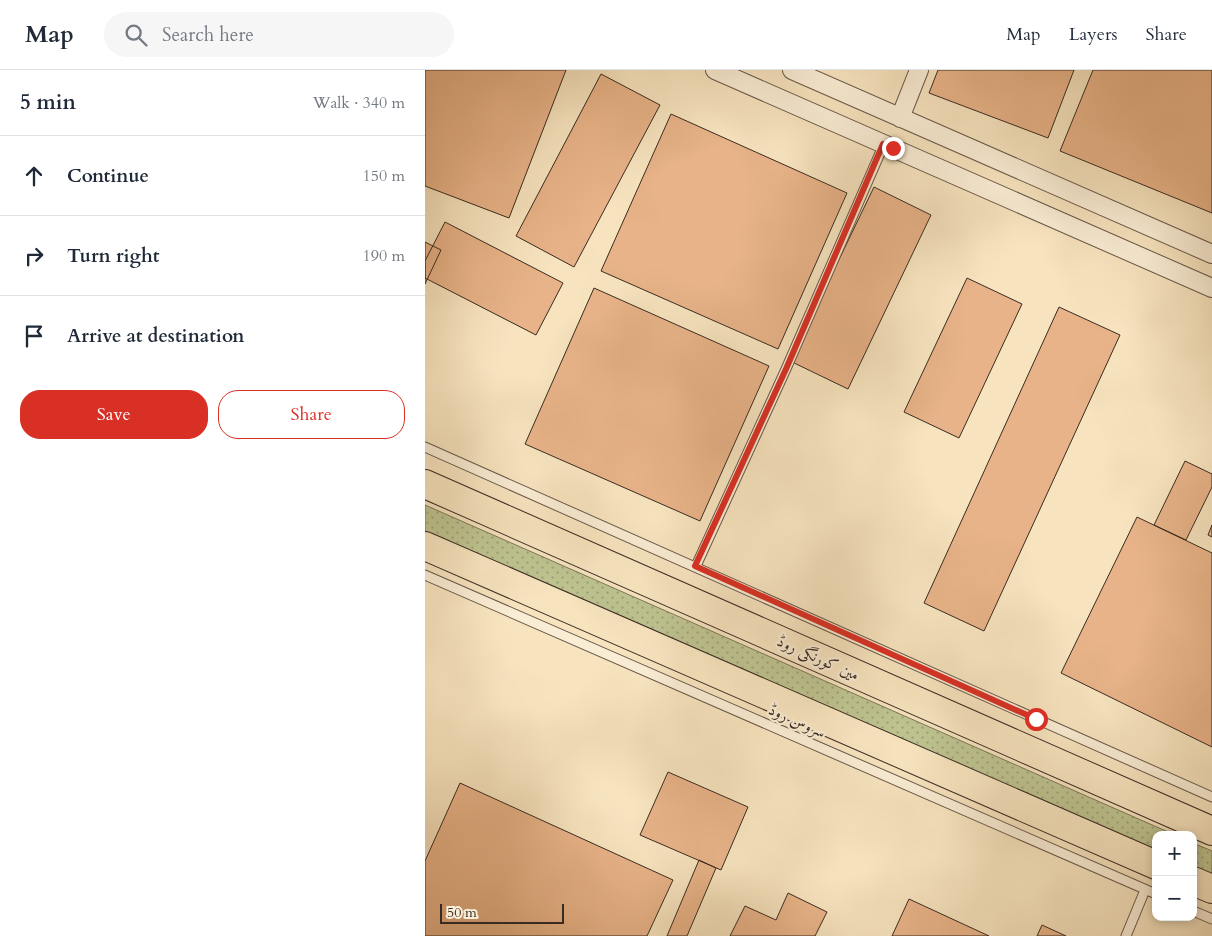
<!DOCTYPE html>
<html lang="en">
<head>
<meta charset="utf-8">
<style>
  :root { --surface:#fff; --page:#f6f6f7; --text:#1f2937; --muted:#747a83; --line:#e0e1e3; --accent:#d93025 }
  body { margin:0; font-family:Cardo,Amiri,serif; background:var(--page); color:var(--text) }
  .controls { position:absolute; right:15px; bottom:15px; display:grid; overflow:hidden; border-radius:10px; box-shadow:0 2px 8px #0003 }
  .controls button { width:45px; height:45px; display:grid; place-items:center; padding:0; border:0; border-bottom:1px solid var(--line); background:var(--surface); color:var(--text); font:25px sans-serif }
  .scale { position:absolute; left:15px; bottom:12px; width:124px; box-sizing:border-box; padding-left:5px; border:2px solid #3a2b22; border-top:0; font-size:14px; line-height:18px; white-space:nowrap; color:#3a2b22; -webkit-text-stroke:4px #faedd5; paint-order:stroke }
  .stop { position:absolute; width:15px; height:15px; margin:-11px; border:4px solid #d93025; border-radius:50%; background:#fff }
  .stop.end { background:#d93025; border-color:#fff; box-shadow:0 1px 5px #0008 }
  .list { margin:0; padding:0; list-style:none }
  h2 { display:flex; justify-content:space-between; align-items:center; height:65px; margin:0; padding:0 20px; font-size:21px }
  h2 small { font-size:16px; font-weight:400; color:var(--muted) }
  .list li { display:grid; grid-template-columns:32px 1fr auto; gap:15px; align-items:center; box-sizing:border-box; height:80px; padding:0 20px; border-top:1px solid var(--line) }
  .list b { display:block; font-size:19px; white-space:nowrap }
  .list em { font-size:16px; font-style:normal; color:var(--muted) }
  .actions { display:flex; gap:10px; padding:15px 20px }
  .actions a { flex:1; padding:11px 0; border:1px solid var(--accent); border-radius:20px; text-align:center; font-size:18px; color:var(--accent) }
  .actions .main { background:var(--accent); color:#fff }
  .icon { flex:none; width:28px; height:28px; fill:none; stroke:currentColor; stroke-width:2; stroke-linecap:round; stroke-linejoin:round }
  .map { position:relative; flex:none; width:787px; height:866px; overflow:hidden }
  header { display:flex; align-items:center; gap:30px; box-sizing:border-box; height:70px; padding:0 25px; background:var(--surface); border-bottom:1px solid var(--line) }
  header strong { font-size:24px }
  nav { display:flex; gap:28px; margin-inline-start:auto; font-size:18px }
  .search { width:350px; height:45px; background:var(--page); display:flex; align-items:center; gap:12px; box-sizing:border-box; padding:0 18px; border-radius:28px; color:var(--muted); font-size:19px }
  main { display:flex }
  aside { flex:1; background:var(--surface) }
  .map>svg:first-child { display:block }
  .grass { fill:url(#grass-dots); stroke:#7c785a }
  .building { fill:#e8b388; stroke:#3a2b22 }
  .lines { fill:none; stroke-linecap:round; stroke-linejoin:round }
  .lane-casing { stroke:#695949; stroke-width:11 }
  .street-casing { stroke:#695949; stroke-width:20 }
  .primary-casing { stroke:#3a2b22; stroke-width:30 }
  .lane { stroke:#faedd5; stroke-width:9 }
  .street { stroke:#faedd5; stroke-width:18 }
  .primary { stroke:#f7e4bf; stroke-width:28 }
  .route { stroke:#d93025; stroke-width:6 }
  .labels { text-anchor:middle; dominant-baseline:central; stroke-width:4.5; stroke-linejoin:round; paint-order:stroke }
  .street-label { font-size:16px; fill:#3a2b22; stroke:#faedd5 }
</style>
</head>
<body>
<header>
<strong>Map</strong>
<div class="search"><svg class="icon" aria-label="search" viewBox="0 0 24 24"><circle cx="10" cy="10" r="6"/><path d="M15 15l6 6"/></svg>Search here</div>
<nav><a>Map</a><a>Layers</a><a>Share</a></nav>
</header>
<main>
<aside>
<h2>5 min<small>Walk · 340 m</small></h2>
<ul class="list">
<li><svg class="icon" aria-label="ahead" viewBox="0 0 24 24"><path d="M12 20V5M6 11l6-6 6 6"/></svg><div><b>Continue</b></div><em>150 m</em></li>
<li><svg class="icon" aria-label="right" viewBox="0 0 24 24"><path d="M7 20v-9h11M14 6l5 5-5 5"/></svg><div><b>Turn right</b></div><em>190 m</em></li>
<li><svg class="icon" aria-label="arrive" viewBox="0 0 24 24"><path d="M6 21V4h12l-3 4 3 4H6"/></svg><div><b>Arrive at destination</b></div></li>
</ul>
<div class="actions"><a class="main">Save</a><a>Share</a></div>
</aside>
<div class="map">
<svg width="787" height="866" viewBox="0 0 787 866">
  <defs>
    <pattern id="grass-dots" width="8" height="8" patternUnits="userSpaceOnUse" patternTransform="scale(1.25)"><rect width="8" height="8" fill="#bec491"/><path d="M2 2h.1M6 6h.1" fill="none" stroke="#9b9f76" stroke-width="1.8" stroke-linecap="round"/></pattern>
  </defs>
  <rect width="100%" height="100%" fill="#f7e4bf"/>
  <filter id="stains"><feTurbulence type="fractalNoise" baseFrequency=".004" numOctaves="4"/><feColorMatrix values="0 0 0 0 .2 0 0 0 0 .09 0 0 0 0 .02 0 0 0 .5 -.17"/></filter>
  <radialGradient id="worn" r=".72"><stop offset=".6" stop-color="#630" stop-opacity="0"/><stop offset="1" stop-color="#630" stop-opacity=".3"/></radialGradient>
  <!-- grass -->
  <path class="grass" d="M0,435L750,765H731V780L0,461Z
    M768,773L787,781V805L768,796Z"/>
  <!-- building -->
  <path class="building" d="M0,0H141L84,148L0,116Z
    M513,0H649L623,68L504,23Z
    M668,0H787V143L635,81Z
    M176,4L235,35L149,197L91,166Z
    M246,44L422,123L353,279L176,201Z
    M449,117L506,145L423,319L365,291Z
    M20,152L138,213L111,265L0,208V191Z
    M0,172L16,180L0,214Z
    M542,208L597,234L534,368L479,342Z
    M169,218L344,296L275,451L100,374Z
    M634,237L695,265L559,561L499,533Z
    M760,391L787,404V417L761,470L729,455Z
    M712,447L787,483V677L636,603Z
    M787,455V467L783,465Z
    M243,702L323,737L296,800L215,765Z
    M35,713L248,810L222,866H0V791Z
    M274,790L291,798L262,866H242Z
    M363,823L402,842L390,866H305L320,836L351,850Z
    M484,829L564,866H467Z
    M617,855L641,866H612Z"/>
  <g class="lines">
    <!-- lane casing -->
    <g class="lane-casing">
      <path id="lane" d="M0,377L787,727
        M271,496L361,299L459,74
        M0,505L731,824
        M768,841L787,849
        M701,866L720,820"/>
    </g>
    <!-- street casing -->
    <g class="street-casing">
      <path id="street" d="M290,0L787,218
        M367,0L787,184
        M475,48L494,0"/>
    </g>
    <!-- primary casing -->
    <g class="primary-casing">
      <path id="primary" d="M0,414L787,761
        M0,476L731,795
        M768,811L787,819"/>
    </g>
    <!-- lane -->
    <use href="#lane" class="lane"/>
    <!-- street -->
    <use href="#street" class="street"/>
    <!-- primary -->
    <use href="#primary" class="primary"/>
  </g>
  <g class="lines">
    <!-- route -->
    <path class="route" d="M468,78L458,74L361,299L270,496L611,649"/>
  </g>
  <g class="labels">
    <!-- street labels -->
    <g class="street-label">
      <text transform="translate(393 588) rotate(24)">مین کورنگی روڈ</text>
      <text transform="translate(372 651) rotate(24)">سروس روڈ</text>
    </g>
  </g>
  <rect width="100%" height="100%" filter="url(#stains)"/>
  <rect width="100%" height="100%" fill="url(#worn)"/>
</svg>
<div class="controls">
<button>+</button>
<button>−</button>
</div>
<div class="scale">50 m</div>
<div class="stop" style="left:611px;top:649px"></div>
<div class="stop end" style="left:468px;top:78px"></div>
</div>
</main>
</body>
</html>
